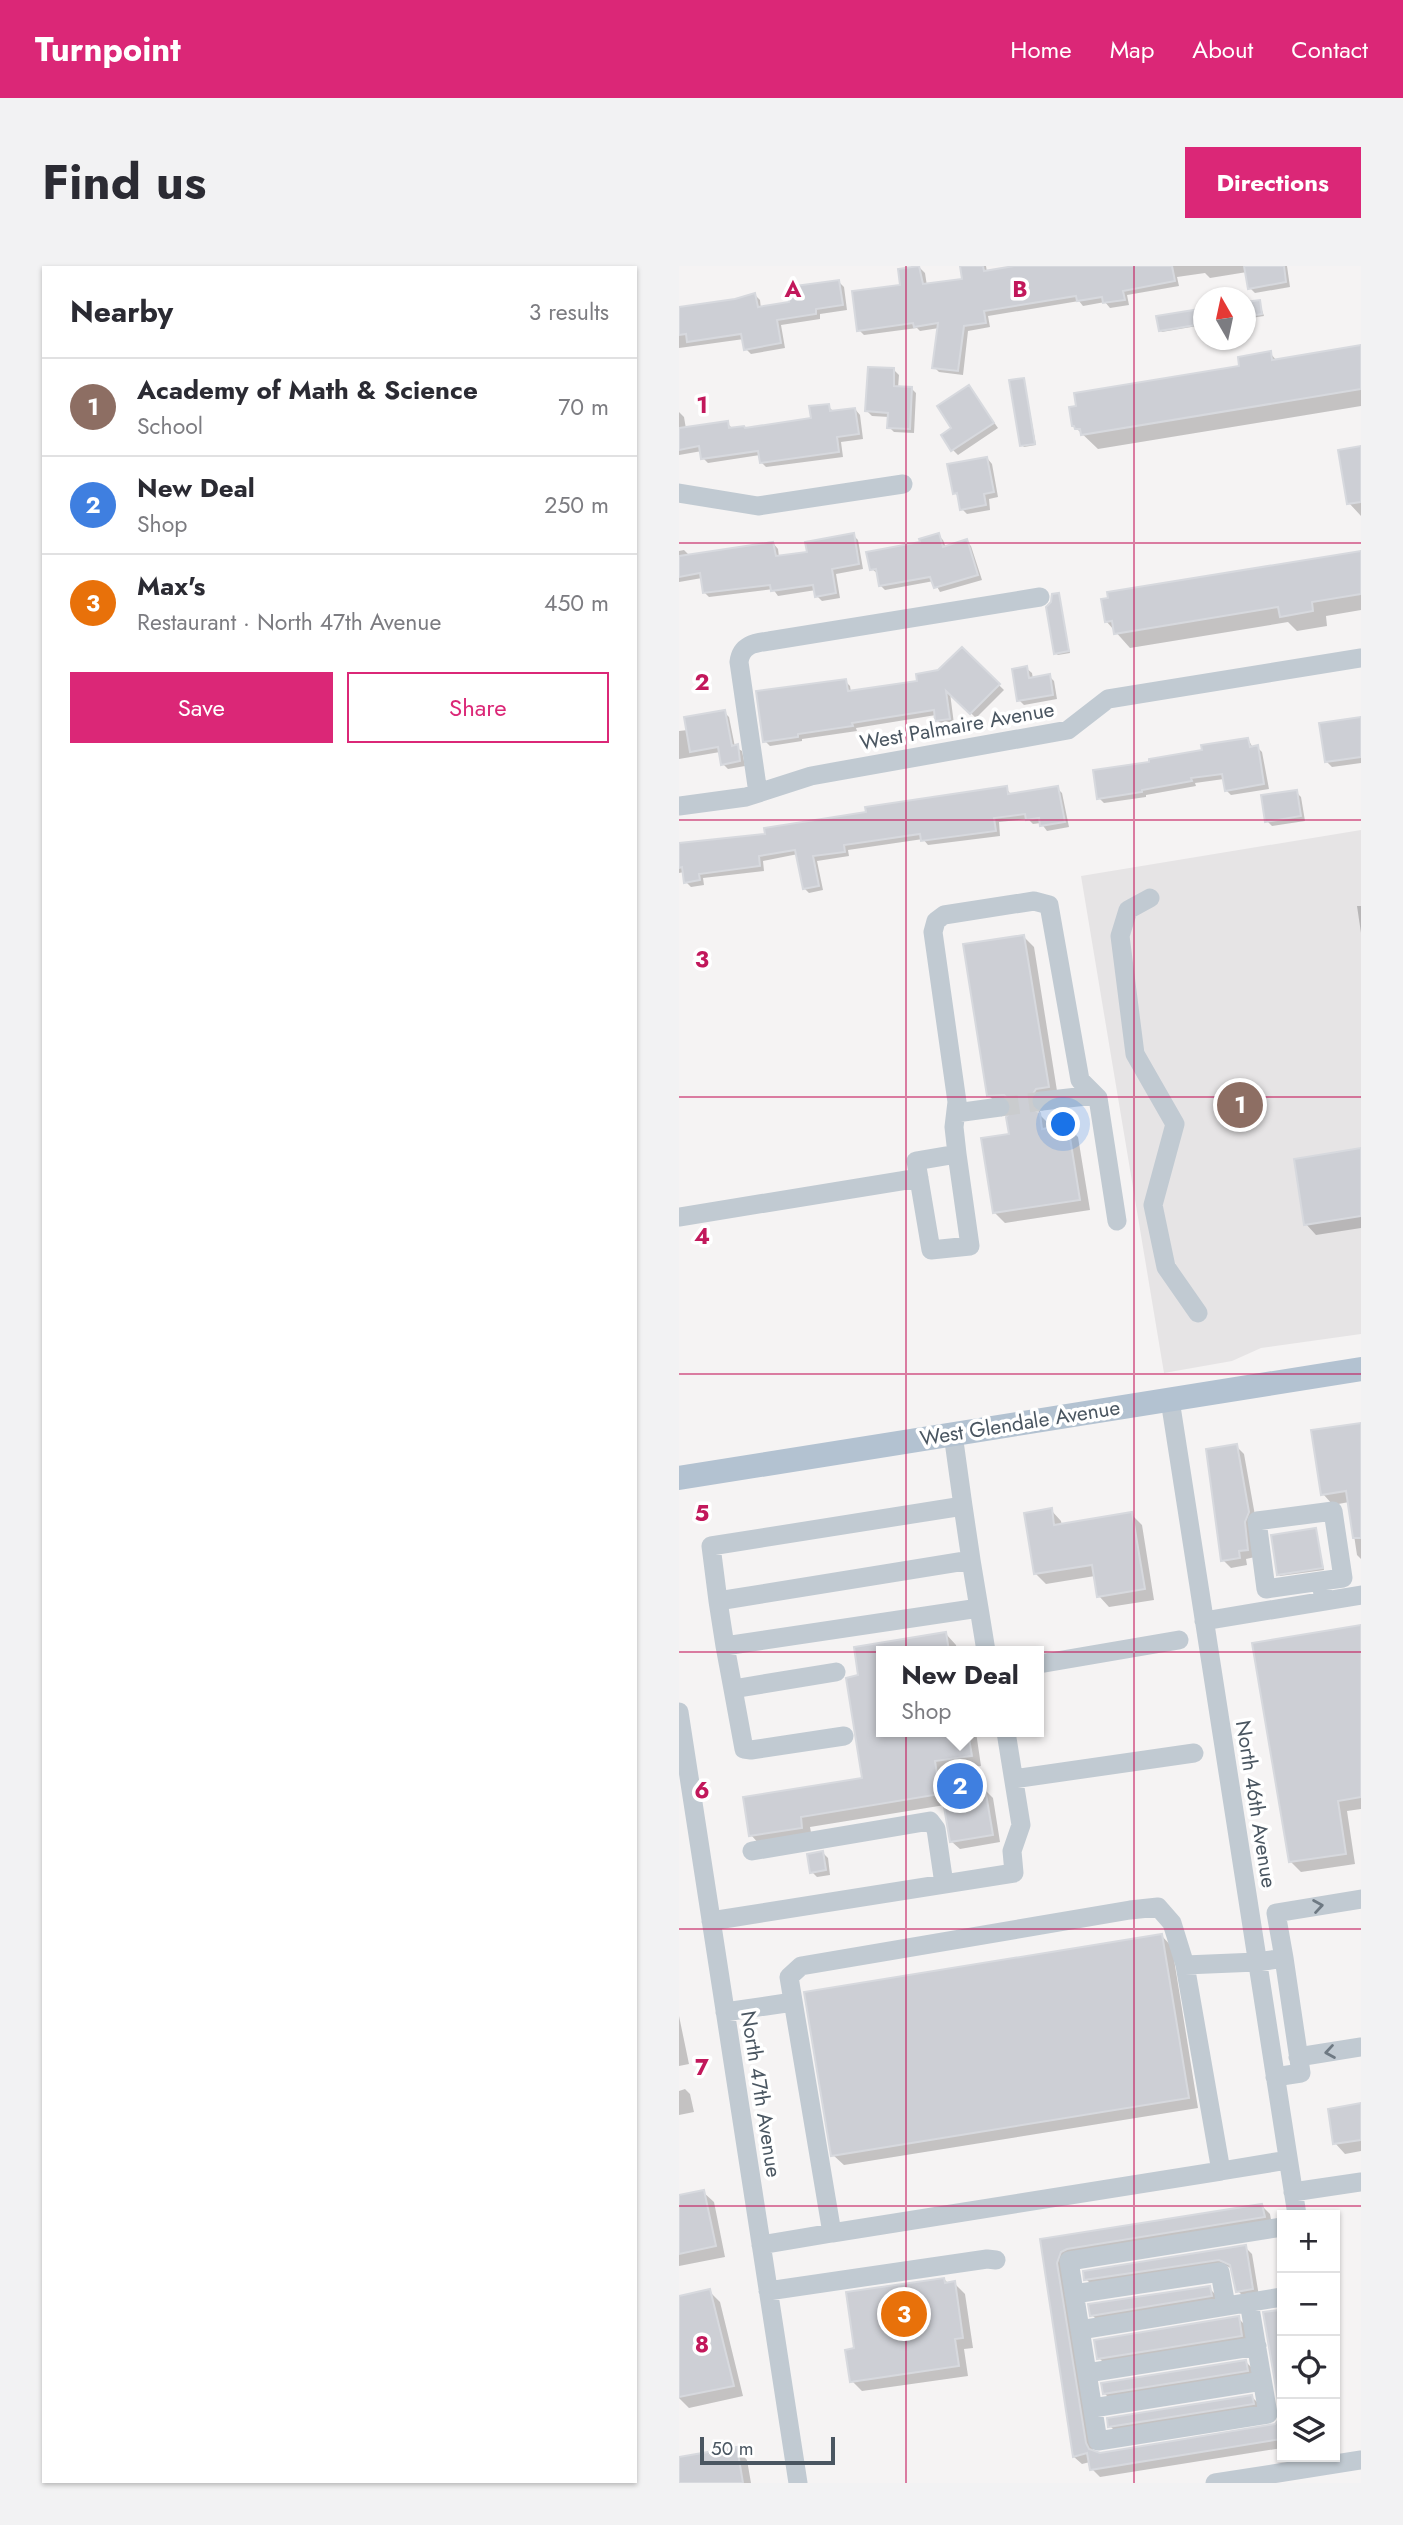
<!DOCTYPE html>
<html lang="en">
<head>
<meta charset="utf-8">
<style>
  :root { --surface:#fff; --page:#f2f2f3; --text:#2b2b33; --muted:#7c7c81; --line:#e1e1e2; --accent:#db2777 }
  body { margin:0; font-family:Jost,sans-serif; background:var(--page); color:var(--text) }
  .controls { position:absolute; right:21px; bottom:21px; display:grid; overflow:hidden; border-radius:0px; box-shadow:0 2px 5px #0004 }
  .controls button { width:63px; height:63px; display:grid; place-items:center; padding:0; border:0; border-bottom:2px solid var(--line); background:var(--surface); color:var(--text); font:35px sans-serif }
  .compass { position:absolute; left:514px; top:21px; width:63px; height:63px; border-radius:50%; background:var(--surface); box-shadow:0 2px 5px #0004; rotate:351deg }
  .scale { position:absolute; left:21px; bottom:18px; width:135px; box-sizing:border-box; padding-left:7px; border:4px solid #4a5661; border-top:0; font-size:19px; line-height:24px; white-space:nowrap; color:#4a5661; -webkit-text-stroke:5px #fff; paint-order:stroke }
  .you { position:absolute; left:385px; top:859px; width:24px; height:24px; margin:-18px; border:5px solid #fff; border-radius:50%; background:#1a73e8; box-shadow:0 0 0 10px #1a73e833 }
  .badge { display:grid; place-items:center; width:46px; height:46px; border-radius:50%; background:var(--accent); color:#fff; font-size:23px; font-weight:700 }
  .pin { position:absolute; translate:-50% -50%; border:4px solid #fff; box-shadow:0 2px 7px #0006 }
  .popup { position:absolute; left:197px; top:1380px; width:168px; height:91px; box-sizing:border-box; display:grid; place-content:center; border-radius:0px; background:var(--surface); filter:drop-shadow(0 2px 5px #0005); font-size:23px; white-space:nowrap; color:var(--muted) }
  .popup b { font-size:26px; color:var(--text) }
  .popup::after { content:''; position:absolute; left:50%; top:100%; margin-left:-14px; border:14px solid transparent; border-top-color:var(--surface) }
  .list { margin:0; padding:0; list-style:none }
  h2 { display:flex; justify-content:space-between; align-items:center; height:91px; margin:0; padding:0 28px; font-size:30px }
  h2 small { font-size:23px; font-weight:400; color:var(--muted) }
  .list li { display:grid; grid-template-columns:46px 1fr auto; gap:21px; align-items:center; box-sizing:border-box; height:98px; padding:0 28px; border-top:2px solid var(--line) }
  .list b { display:block; font-size:26px; white-space:nowrap }
  .list p { margin:0; font-size:23px; white-space:nowrap; color:var(--muted) }
  .list em { font-size:23px; font-style:normal; color:var(--muted) }
  .actions { display:flex; gap:14px; padding:21px 28px }
  .actions a { flex:1; padding:16px 0; border:2px solid var(--accent); border-radius:0px; text-align:center; font-size:24px; color:var(--accent) }
  .actions .main { background:var(--accent); color:#fff }
  .icon { flex:none; width:38px; height:38px; fill:none; stroke:currentColor; stroke-width:2; stroke-linecap:round; stroke-linejoin:round }
  .map { position:relative; flex:none; width:682px; height:2217px; overflow:hidden; border-radius:0px }
  header { display:flex; align-items:center; gap:42px; box-sizing:border-box; height:98px; padding:0 35px; background:var(--accent); color:#fff }
  header strong { font-size:33px }
  nav { display:flex; gap:38px; margin-inline-start:auto; font-size:24px }
  .intro { display:flex; align-items:center; justify-content:space-between; box-sizing:border-box; height:168px; padding:0 42px }
  h1 { margin:0; font-size:49px }
  .button { padding:18px 32px; border-radius:0px; background:var(--accent); color:#fff; font-size:24px; font-weight:700 }
  main { display:flex; gap:42px; padding:0 42px }
  aside { flex:1; background:var(--surface); border-radius:0px; box-shadow:0 2px 5px #0004 }
  .map>svg:first-child { display:block }
  .education { fill:#e6e4e5 }
  .shadow { fill:#0003 }
  .building { fill:#cdcfd5; stroke:#d7d9de; stroke-width:2 }
  .lines { fill:none; stroke-linecap:round; stroke-linejoin:round }
  .minor-tunnel { stroke:#caccce; stroke-width:19; stroke-dasharray:19 10; stroke-linecap:butt }
  .minor { stroke:#c1cad2; stroke-width:19 }
  .major { stroke:#b3c2d1; stroke-width:24 }
  .oneway { stroke:#6e7983 }
  .grid { fill:none; stroke:#c2185b; stroke-width:2; stroke-opacity:0.55 }
  .labels { text-anchor:middle; dominant-baseline:central; stroke-width:7; stroke-linejoin:round; paint-order:stroke }
  .street-label { font-size:21px; fill:#4a5661; stroke:#fff }
  .grid-label { font-size:23px; text-anchor:middle; font-weight:bold; fill:#c2185b; stroke:#fff; stroke-width:7; stroke-linejoin:round; paint-order:stroke }
</style>
</head>
<body>
<header>
<strong>Turnpoint</strong>
<nav><a>Home</a><a>Map</a><a>About</a><a>Contact</a></nav>
</header>
<div class="intro"><h1>Find us</h1><a class="button">Directions</a></div>
<main>
<aside>
<h2>Nearby<small>3 results</small></h2>
<ul class="list">
<li><span class="badge" style="background:#8d6e63">1</span><div><b>Academy of Math &amp; Science</b><p>School</p></div><em>70 m</em></li>
<li><span class="badge" style="background:#3f7fe0">2</span><div><b>New Deal</b><p>Shop</p></div><em>250 m</em></li>
<li><span class="badge" style="background:#e8710a">3</span><div><b>Max's</b><p>Restaurant · North 47th Avenue</p></div><em>450 m</em></li>
</ul>
<div class="actions"><a class="main">Save</a><a>Share</a></div>
</aside>
<div class="map">
<svg width="682" height="2217" viewBox="0 0 682 2217">
  <rect width="100%" height="100%" fill="#f5f3f3"/>
  <!-- education -->
  <path class="education" d="M682,564V1068L582,1082L553,1095L485,1107L402,610Z"/>
  <!-- shadow -->
  <path class="shadow" d="M282,0H307L308,6L336,0H608L611,21L576,27L571,22L568,6L531,12L526,7L498,11L500,20L448,29L450,39L431,42L426,36L404,40L400,35L309,50L311,61L289,65L284,109L260,106L255,101L260,62L241,65L238,62L185,69L180,64L223,20L221,5L241,2L246,7L248,20L285,14Z
    M159,15L165,21L168,44L141,48V53L102,59L106,82L72,88L67,83L65,73L0,82V43L76,29L81,34L82,43L112,37Z
    M580,35L585,50L566,53V38Z
    M521,45L524,59L483,66L481,64Z
    M682,81V140L419,183L398,163L562,101L591,87L598,95Z
    M215,104L220,109L219,122H232L237,127L235,167L215,166L210,161V151L193,150L188,145Z
    M345,113L357,179L345,181L343,179Z
    M290,121L319,162L279,189L274,184L275,162Z
    M149,140L154,145L176,143L181,149L184,173L162,176L164,191L87,201L82,196L81,189L29,197L24,192L23,185L0,189V146L5,151L7,163L48,157L54,163H66L134,153Z
    M682,182V250L670,237Z
    M308,192L313,198L319,231L310,233L311,244L288,248L283,243L281,232L276,227Z
    M174,269L179,274L184,303L157,308L161,332L143,335L138,330L137,324L99,330L94,323L30,331L25,326L23,312L0,316V285L5,284L10,289L94,277L99,283L100,291L130,287Z
    M259,269L264,274L267,282L287,275L292,280L303,314L261,326L255,315L206,324L201,319L199,308L193,303Z
    M682,286V344L647,350L648,360L618,365L609,356L451,382L427,355L431,334Z
    M379,329L391,387L379,389L376,387Z
    M283,383L325,424L297,452L271,427L275,458L263,459L258,454L257,449L177,462L178,465L123,473V475L91,480L86,475L166,415L171,420L172,426L240,417L260,406Z
    M347,402L353,407L354,413L370,410L375,415L378,433L345,439L340,434Z
    M45,446L50,451L56,481L63,485L66,500L49,503L44,498L41,486L0,493V465L9,464Z
    M682,453V497L653,501L648,496Z
    M569,473L574,482L578,481L583,486L590,523L552,529L547,524L545,513L516,517L517,520L467,529V531L425,537L420,532L525,486Z
    M327,522L333,530L378,522L383,527L390,561L368,565L362,557L354,558L349,553L320,556L321,570L249,579L244,573L169,584L170,590L138,595L144,624L130,627L125,622L119,588L84,595L85,605L24,612L25,619L12,621L7,616L5,606L0,607V579L88,569Z
    M617,526L622,531L626,555L593,560L588,555Z
    M678,640H682V667Z
    M345,671L355,681L379,831L361,842V849L371,859V863L389,861L399,871L411,944L326,957L316,947L332,869L335,839L321,840L310,830Z
    M682,884V962L637,969L627,958Z
    M682,1158V1293L678,1289L670,1236L654,1239L644,1228Z
    M557,1180L565,1188L577,1255L576,1291L567,1293L568,1299L552,1302L544,1294Z
    M372,1244L382,1255L383,1260L452,1248L463,1259L475,1334L430,1341L420,1330L416,1310L367,1318L357,1308Z
    M637,1264L645,1304L601,1310L599,1308Z
    M682,1361V1543L668,1545L676,1598L622,1606L612,1596Z
    M267,1368L277,1379L278,1385H202V1466H297L302,1500L265,1506L269,1530L306,1524L314,1532L321,1576L281,1583L273,1576L266,1539L131,1561L133,1572L82,1580L72,1569L185,1513L181,1410L177,1383Z
    M144,1587L149,1592L151,1609L138,1611L133,1606Z
    M483,1670L493,1681L519,1842L165,1899L154,1889Z
    M0,1750L10,1798L0,1800Z
    M6,1823L11,1828L15,1846L0,1849V1825Z
    M682,1839V1885L666,1888L656,1877Z
    M24,1926L35,1936L46,1991L0,2000V1930Z
    M583,1940L591,1948L593,1959L385,2006L415,2188L597,2159L602,2154L599,2046L603,2050V2182L421,2211L413,2203L411,2196L403,2198L395,2191L363,1975Z
    M566,1981L573,1988L580,2030L566,2032L559,2025L553,2003L548,2000L414,2020L407,2013Z
    M265,2013L270,2018L275,2017L286,2028L294,2082L285,2083L289,2110L183,2125L173,2115L177,2084Z
    M530,2022L538,2030L540,2038L421,2057L413,2049Z
    M30,2025L41,2036L64,2130L10,2142L0,2132V2031Z
    M559,2052L567,2060L570,2077L428,2100L420,2092Z
    M567,2096L575,2104L576,2112L433,2135L425,2127Z
    M573,2131L581,2139L582,2145L439,2168L431,2160Z
    M58,2183L68,2194L72,2217H0V2192Z"/>
  <!-- building -->
  <path class="building" d="M240,0L244,18L283,13L281,0H304L305,5L335,0H493L496,15L444,25L446,34L424,37L423,31L398,35L397,30L305,45L307,57L285,60L279,105L253,102L259,57L235,61L234,57L178,65L173,25L221,19L219,3Z
    M565,0H605L607,16L569,23Z
    M160,14L164,39L137,43V48L98,54L102,77L65,84L62,68L8,76L7,68L0,69V41L56,33L76,27L79,41L110,36L108,21Z
    M581,34L583,48L566,51V36Z
    M521,43L523,58L480,65L477,50Z
    M682,79V123L402,169L401,163H396L395,160H393L390,141L397,140L395,127L560,100L559,91L592,85L593,94Z
    M189,101L215,102V120L233,121L231,163L208,162L209,147L186,145Z
    M345,112L356,178L341,180L330,114Z
    M290,119L315,157L272,185L262,169L272,162L258,140Z
    M150,138L151,145L176,142L180,168L158,171L160,186L81,197L79,185L22,193L20,180L0,184V162L49,155L50,162L65,160L66,162L132,152L130,140Z
    M682,180V236L668,238L659,184Z
    M308,191L315,226L305,228L307,239L281,244L278,227L274,228L268,198Z
    M175,267L180,298L153,303L157,327L136,331L134,319L92,325L91,319L24,327L21,307L0,311V290L94,276L97,290L128,286L126,276Z
    M260,267L264,281L288,273L299,309L255,322L251,311L200,320L197,303L191,304L187,286L241,276L240,273Z
    M682,285V328L633,336L634,345L601,351L599,341L435,368L433,355L426,356L422,333L429,332L428,326Z
    M380,327L390,385L375,388L367,341L372,336L373,328Z
    M283,381L321,418L291,448L267,425L271,453L256,455L255,444L173,457L174,460L119,468V471L84,476L77,425L167,413L169,425L238,415L237,408L259,404Z
    M348,400L350,412L371,408L374,429L338,435L333,403Z
    M46,444L53,480L59,478L61,495L42,499L39,481L11,486L5,451Z
    M682,451V491L646,496L640,457Z
    M569,472L571,481L579,479L585,518L546,525L543,508L512,512L513,515L463,524V526L418,533L414,504L470,496V493L523,484L522,479Z
    M328,520L329,528L379,520L386,556L361,560L360,552L347,554L346,548L315,552L317,565L242,575L241,568L165,579L166,586L134,590L140,620L124,623L116,584L80,590L81,600L20,608L21,614L5,617L3,601L0,602V577L86,568L85,562L187,546L186,541Z
    M618,524L622,550L586,556L582,529Z
    M345,669L370,821L357,823L352,831L351,837L354,843L361,847L363,863L389,859L401,934L314,947L302,872L330,868L327,851L332,846L333,840L331,834L325,829L308,830L284,678Z
    M682,882V950L625,959L615,893Z
    M682,1157V1272H674L667,1225L642,1229L632,1164Z
    M558,1178L570,1246L566,1256L569,1284L560,1285L561,1292L542,1295L527,1183Z
    M373,1242L375,1259L453,1246L466,1323L418,1331L413,1299L355,1308L345,1247Z
    M637,1262L644,1302L598,1309L592,1269Z
    M682,1359V1531L659,1535L667,1588L610,1596L573,1377Z
    M267,1366L270,1385H202V1466H289L293,1490L256,1495L261,1528L122,1551L123,1562L70,1570L64,1531L183,1512L167,1412L179,1409L175,1381Z
    M306,1522L314,1569L271,1576L263,1529Z
    M144,1585L147,1604L131,1607L128,1588Z
    M483,1668L510,1832L152,1890L125,1726Z
    M682,1837V1874L654,1878L649,1843Z
    M25,1924L37,1980L0,1988V1929Z
    M583,1938L586,1951L388,1983L382,1986L378,1997L407,2177L410,2183L421,2187L596,2158L600,2153L601,2146L584,2046L600,2044L603,2067V2156L599,2157L602,2173L411,2204L408,2187L394,2191L361,1973Z
    M567,1979L574,2023L557,2026L551,1999L540,1994L405,2014L404,2005Z
    M265,2012L266,2017L276,2015L284,2072L276,2073L280,2100L171,2116L166,2084L175,2082L167,2026Z
    M531,2020L533,2030L411,2050L409,2038Z
    M31,2023L55,2120L0,2131V2030Z
    M560,2050L563,2070L418,2093L415,2074Z
    M567,2094L569,2105L424,2128L422,2117Z
    M573,2129L575,2138L429,2161L428,2152Z
    M58,2181L64,2217H0V2191Z"/>
  <g class="lines">
    <!-- minor-tunnel -->
    <path class="minor-tunnel" d="M321,841L363,835"/>
    <!-- minor -->
    <path class="minor" d="M0,227L79,240L224,218
      M79,527L60,396C62,379 75,377 90,375L361,331
      M0,540L67,531L132,510L389,464L429,433L682,392
      M471,632L449,644L441,670L456,788L496,858L474,939L487,1001L519,1047
      M363,835L416,829
      M277,847L321,841
      M278,888L275,861L278,836L254,666L257,655L265,649L355,635L370,639L401,814L419,832L438,955
      M278,888L291,980L252,984L237,895Z
      M0,951L240,912
      M491,1134L618,1949
      M284,1240L292,1294
      M642,1315L664,1312L654,1245L578,1255L587,1323L642,1315L645,1335
      M39,1335L46,1380
      M300,1342L307,1385
      M525,1355L682,1329
      M360,1398L500,1374
      M157,1406L54,1423L46,1380L300,1342L292,1294L39,1335L32,1280L284,1240L274,1168
      M54,1423L65,1483L72,1484L165,1470
      M0,1446L119,2217
      M335,1513L515,1487
      M73,1585L251,1555L257,1563L265,1618
      M32,1655L335,1607L333,1585L342,1559L327,1466
      M605,1692L597,1647L682,1633
      M506,1699L542,1905L609,1894
      M46,1746L114,1736
      M619,1791L682,1781
      M614,1926L682,1916
      M153,1967L542,1905
      M82,1979L153,1967L110,1711L122,1700L451,1644L479,1641L493,1657L506,1699L578,1696L605,1692L622,1807L596,1811
      M89,2025L308,1993L317,1994
      M395,2028L541,2006L547,2040
      M570,2036L589,2148L419,2175L390,1995L603,1961
      M401,2064L603,2031
      M408,2107L578,2080
      M414,2142L583,2115
      M536,2217L682,2194"/>
    <!-- major -->
    <path class="major" d="M0,1212L682,1103"/>
  </g>
  <!-- one-way arrows -->
  <defs><path id="oneway-chevron" d="M-2-3.5L2.5 0L-2 3.5" fill="none" stroke-width="1.6" stroke-linecap="round" stroke-linejoin="round" transform="scale(1.75)"/></defs>
  <g class="oneway">
    <use href="#oneway-chevron" transform="translate(639 1640) rotate(-9)"/>
    <use href="#oneway-chevron" transform="translate(651 1786) rotate(171)"/>
  </g>
  <!-- grid -->
  <path class="grid" d="M227,0V2217M455,0V2217M0,277H682M0,554H682M0,831H682M0,1108H682M0,1386H682M0,1663H682M0,1940H682"/>
  <g class="labels">
    <!-- street labels -->
    <g class="street-label">
      <text transform="translate(278 460) rotate(-10)">West Palmaire Avenue</text>
      <text transform="translate(341 1157) rotate(-9)">West Glendale Avenue</text>
      <text transform="translate(577 1538) rotate(81)">North 46th Avenue</text>
      <text transform="translate(82 1828) rotate(81)">North 47th Avenue</text>
    </g>
  </g>
  <g class="grid-label">
    <text x="114" y="31">A</text>
    <text x="341" y="31">B</text>
    <text x="23" y="147">1</text>
    <text x="23" y="424">2</text>
    <text x="23" y="701">3</text>
    <text x="23" y="978">4</text>
    <text x="23" y="1255">5</text>
    <text x="23" y="1532">6</text>
    <text x="23" y="1809">7</text>
    <text x="23" y="2086">8</text>
  </g>
</svg>
<div class="controls">
<button>+</button>
<button>−</button>
<button><svg class="icon" aria-label="locate" viewBox="0 0 24 24"><circle cx="12" cy="12" r="6"/><path d="M12 2v4M12 18v4M2 12h4M18 12h4"/></svg></button>
<button><svg class="icon" aria-label="layers" viewBox="0 0 24 24"><path d="M12 4l9 5-9 5-9-5zM3 14l9 5 9-5"/></svg></button>
</div>
<svg class="compass" viewBox="-18 -18 36 36"><path d="M0-13l5 13h-10z" fill="#e53935"/><path d="M0 13l5-13h-10z" fill="#7c7c81"/></svg>
<div class="scale">50 m</div>
<div class="you"></div>
<div class="pin badge" style="left:561px;top:839px;background:#8d6e63">1</div>
<div class="pin badge" style="left:281px;top:1520px;background:#3f7fe0">2</div>
<div class="popup"><b>New Deal</b>Shop</div>
<div class="pin badge" style="left:225px;top:2048px;background:#e8710a">3</div>
</div>
</main>
</body>
</html>
